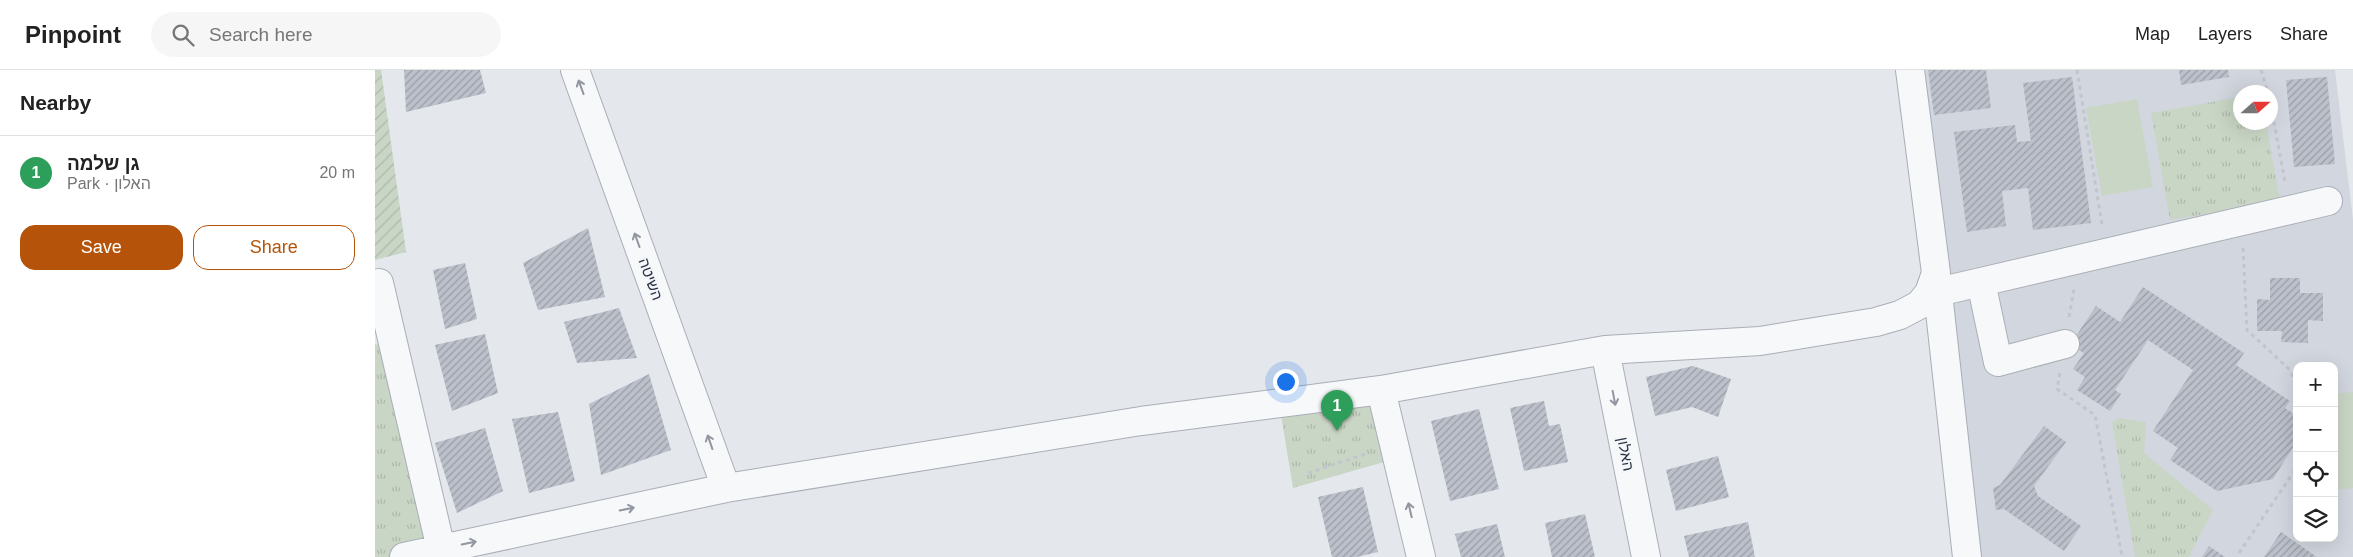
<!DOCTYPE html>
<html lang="en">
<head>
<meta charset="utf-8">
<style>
  :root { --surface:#fff; --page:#f6f6f6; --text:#222; --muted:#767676; --line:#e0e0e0; --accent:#b45309 }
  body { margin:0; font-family:Helvetica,Heebo,sans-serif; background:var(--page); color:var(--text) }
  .controls { position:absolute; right:15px; bottom:15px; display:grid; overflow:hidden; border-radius:10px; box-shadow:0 5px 20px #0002 }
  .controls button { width:45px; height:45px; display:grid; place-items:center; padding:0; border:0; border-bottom:1px solid var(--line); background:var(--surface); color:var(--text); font:25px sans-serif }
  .compass { position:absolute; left:1858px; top:15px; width:45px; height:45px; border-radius:50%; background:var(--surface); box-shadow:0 5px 20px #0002; rotate:69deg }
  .you { position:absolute; left:910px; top:311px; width:18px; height:18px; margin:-12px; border:4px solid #fff; border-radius:50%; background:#1a73e8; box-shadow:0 0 0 8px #1a73e833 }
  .badge { display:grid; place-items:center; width:32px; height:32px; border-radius:50%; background:var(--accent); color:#fff; font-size:16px; font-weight:700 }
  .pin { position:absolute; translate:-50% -41px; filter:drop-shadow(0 1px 2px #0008) }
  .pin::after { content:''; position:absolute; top:26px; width:18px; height:15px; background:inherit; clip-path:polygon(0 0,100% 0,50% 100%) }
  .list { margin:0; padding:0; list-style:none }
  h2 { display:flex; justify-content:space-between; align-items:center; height:65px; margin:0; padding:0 20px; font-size:21px }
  h2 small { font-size:16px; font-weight:400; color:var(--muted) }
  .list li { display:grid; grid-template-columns:32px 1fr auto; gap:15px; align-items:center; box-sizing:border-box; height:75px; padding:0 20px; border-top:1px solid var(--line) }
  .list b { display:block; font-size:19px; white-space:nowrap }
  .list p { margin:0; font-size:16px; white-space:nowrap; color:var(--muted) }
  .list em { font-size:16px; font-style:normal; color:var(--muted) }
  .actions { display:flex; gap:10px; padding:15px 20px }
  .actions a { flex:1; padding:11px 0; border:1px solid var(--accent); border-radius:15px; text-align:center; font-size:18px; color:var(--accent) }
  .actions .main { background:var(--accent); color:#fff }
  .icon { flex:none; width:28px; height:28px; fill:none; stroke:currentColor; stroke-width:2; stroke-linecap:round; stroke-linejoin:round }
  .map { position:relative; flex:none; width:1978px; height:487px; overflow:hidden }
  header { display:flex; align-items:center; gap:30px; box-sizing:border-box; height:70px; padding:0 25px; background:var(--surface); border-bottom:1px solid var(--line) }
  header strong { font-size:24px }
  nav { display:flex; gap:28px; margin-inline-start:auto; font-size:18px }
  .search { width:350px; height:45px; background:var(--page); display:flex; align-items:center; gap:12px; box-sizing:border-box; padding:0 18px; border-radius:28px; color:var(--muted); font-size:19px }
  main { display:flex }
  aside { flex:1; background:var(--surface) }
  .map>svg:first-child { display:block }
  .built { fill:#d2d6de; fill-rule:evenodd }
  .grass { fill:#c9d6c5 }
  .park { fill:url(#park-tufts) }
  .garden { fill:url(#garden-furrows) }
  .building { fill:url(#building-hatch) }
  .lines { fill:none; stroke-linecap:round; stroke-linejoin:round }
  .minor-casing { stroke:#a9aeb7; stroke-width:30 }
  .path { stroke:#c2c5cb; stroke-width:3; stroke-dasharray:4 4; stroke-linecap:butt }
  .minor { stroke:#f7f8fa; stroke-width:28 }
  .oneway { stroke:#9196a0 }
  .labels { text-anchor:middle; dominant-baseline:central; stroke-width:4; stroke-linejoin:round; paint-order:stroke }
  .street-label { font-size:15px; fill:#2b3445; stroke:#f4f6f9 }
</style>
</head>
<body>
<header>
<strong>Pinpoint</strong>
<div class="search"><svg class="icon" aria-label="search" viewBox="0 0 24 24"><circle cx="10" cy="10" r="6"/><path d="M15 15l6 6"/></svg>Search here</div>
<nav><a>Map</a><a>Layers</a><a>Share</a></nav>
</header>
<main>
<aside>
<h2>Nearby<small></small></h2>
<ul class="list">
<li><span class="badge" style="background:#2e9e5b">1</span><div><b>גן שלמה</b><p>Park · האלון</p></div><em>20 m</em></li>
</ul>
<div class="actions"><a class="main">Save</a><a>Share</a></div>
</aside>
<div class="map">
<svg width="1978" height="487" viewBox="0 0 1978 487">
  <defs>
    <pattern id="park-tufts" width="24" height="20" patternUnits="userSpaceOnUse" patternTransform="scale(1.25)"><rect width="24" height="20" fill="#c9d6c5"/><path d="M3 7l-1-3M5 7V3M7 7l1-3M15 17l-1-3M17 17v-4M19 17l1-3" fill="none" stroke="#adb8ab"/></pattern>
    <pattern id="garden-furrows" width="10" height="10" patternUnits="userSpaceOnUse" patternTransform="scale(1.25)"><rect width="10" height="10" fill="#c9d6c5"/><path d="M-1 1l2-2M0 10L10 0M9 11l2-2" fill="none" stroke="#adb8ab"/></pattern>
    <pattern id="building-hatch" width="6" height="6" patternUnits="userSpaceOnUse" patternTransform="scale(1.25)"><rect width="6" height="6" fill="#bbc0ca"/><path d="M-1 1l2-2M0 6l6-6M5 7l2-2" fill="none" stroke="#989da6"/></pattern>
  </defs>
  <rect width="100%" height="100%" fill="#e4e7ec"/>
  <!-- built -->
  <path class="built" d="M1545,0H1960L1978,150V487H1606ZM1866,22H1896V52H1866ZM1922,296H1959V468H1922Z"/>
  <!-- grass -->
  <path class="grass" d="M1762,29L1778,117L1727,126L1711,38Z
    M1978,322V418L1959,420V324Z"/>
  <!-- park -->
  <path class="park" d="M1865,27L1866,52L1891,53L1905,131L1795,150L1776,43Z
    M0,274L20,279L66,479L29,487H0Z
    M1006,320L1023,388L918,418L904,333Z
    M1743,348L1771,352L1769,383L1838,440L1814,487H1760L1737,352Z"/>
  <!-- garden -->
  <path class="garden" d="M0,0H6L31,182L0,190Z"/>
  <!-- building -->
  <path class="building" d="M29,0H105L111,23L31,42Z
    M1553,0H1611L1616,38L1559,45Z
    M1804,0H1853L1854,7L1806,15Z
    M1697,7L1716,153L1658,160L1653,118L1627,121L1631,156L1592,162L1579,62L1640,55L1642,72L1656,71L1648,13Z
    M1952,7L1960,94L1919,97L1911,10Z
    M213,158L230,227L163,240L148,193Z
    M90,193L102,249L70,259L58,200Z
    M1895,208H1925V223H1948V251L1933,250V273L1906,272L1907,261H1882V229L1895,230Z
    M1768,217L1869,283L1861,295L1915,331L1910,338L1922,346V371L1898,409L1842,421L1795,390L1803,378L1778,361L1818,300L1773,270L1740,320L1746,324L1735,341L1702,320L1710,307L1698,299L1709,283L1695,275L1721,236L1745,252Z
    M244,238L262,288L202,293L189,252Z
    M110,264L123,323L77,341L60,275Z
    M1318,296L1356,309L1343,347L1317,337L1280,346L1271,307Z
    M274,304L296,380L226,405L214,334Z
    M1169,331L1174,356L1185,354L1193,392L1149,401L1135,338Z
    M1104,339L1124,419L1075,431L1056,351Z
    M183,342L200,411L154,423L137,349Z
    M1669,356L1691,372L1659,416L1663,426L1706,456L1689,481L1629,439L1621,440L1618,418L1625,415Z
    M110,358L128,421L82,443L60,373Z
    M1343,386L1354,427L1301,441L1291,400Z
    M988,417L1003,482L982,487H957L943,427Z
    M1210,444L1220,487H1177L1170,453Z
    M1373,452L1380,487H1314L1309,466Z
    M1122,454L1130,487H1086L1080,464Z
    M1906,462L1942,487H1889Z
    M1834,476L1850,487H1827Z"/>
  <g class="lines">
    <!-- minor casing -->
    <g class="minor-casing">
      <path id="minor" d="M200,0L351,418
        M1561,205L1592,487
        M1606,212L1623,292L1690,274
        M4,213L66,479
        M1563,222L1953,131
        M1230,280L1271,487
        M1006,320L1046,487
        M29,487L351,418L766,351L1006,320L1230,280L1385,271L1501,252L1525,245L1544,235L1554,223L1561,203L1535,0"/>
    </g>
    <!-- path -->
    <path class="path" d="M1702,0L1727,155
      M1886,0L1893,22
      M1896,36L1910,112
      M1868,178L1872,260L1915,300L1922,317
      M1694,247L1699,219
      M1685,303L1682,319L1720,345L1747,487
      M933,403L993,383
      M1864,483L1922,397"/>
    <!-- minor -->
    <use href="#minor" class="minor"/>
  </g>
  <!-- one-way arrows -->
  <defs><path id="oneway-shaft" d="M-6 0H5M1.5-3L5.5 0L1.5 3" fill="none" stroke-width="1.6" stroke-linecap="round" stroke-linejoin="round" transform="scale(1.25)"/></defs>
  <g class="oneway">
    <use href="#oneway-shaft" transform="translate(206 17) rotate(-110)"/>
    <use href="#oneway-shaft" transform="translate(262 170) rotate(-110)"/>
    <use href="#oneway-shaft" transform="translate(1239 328) rotate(79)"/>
    <use href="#oneway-shaft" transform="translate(335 372) rotate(-109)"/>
    <use href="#oneway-shaft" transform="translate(252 439) rotate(-12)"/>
    <use href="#oneway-shaft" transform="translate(1035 440) rotate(-103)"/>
    <use href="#oneway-shaft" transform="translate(94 473) rotate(-12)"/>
  </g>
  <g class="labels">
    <!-- street labels -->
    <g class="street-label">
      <text transform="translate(276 209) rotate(70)">השיטה</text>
      <text transform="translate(1251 384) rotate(79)">האלון</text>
    </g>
  </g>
</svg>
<div class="controls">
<button>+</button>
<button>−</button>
<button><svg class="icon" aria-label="locate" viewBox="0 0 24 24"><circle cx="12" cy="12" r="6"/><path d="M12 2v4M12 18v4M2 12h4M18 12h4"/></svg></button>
<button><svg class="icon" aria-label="layers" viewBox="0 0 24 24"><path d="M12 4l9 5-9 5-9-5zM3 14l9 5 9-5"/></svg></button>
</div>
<svg class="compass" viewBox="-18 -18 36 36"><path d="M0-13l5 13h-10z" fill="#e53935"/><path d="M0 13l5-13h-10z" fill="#767676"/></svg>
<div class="you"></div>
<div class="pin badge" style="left:962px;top:361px;background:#2e9e5b">1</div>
</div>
</main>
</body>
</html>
